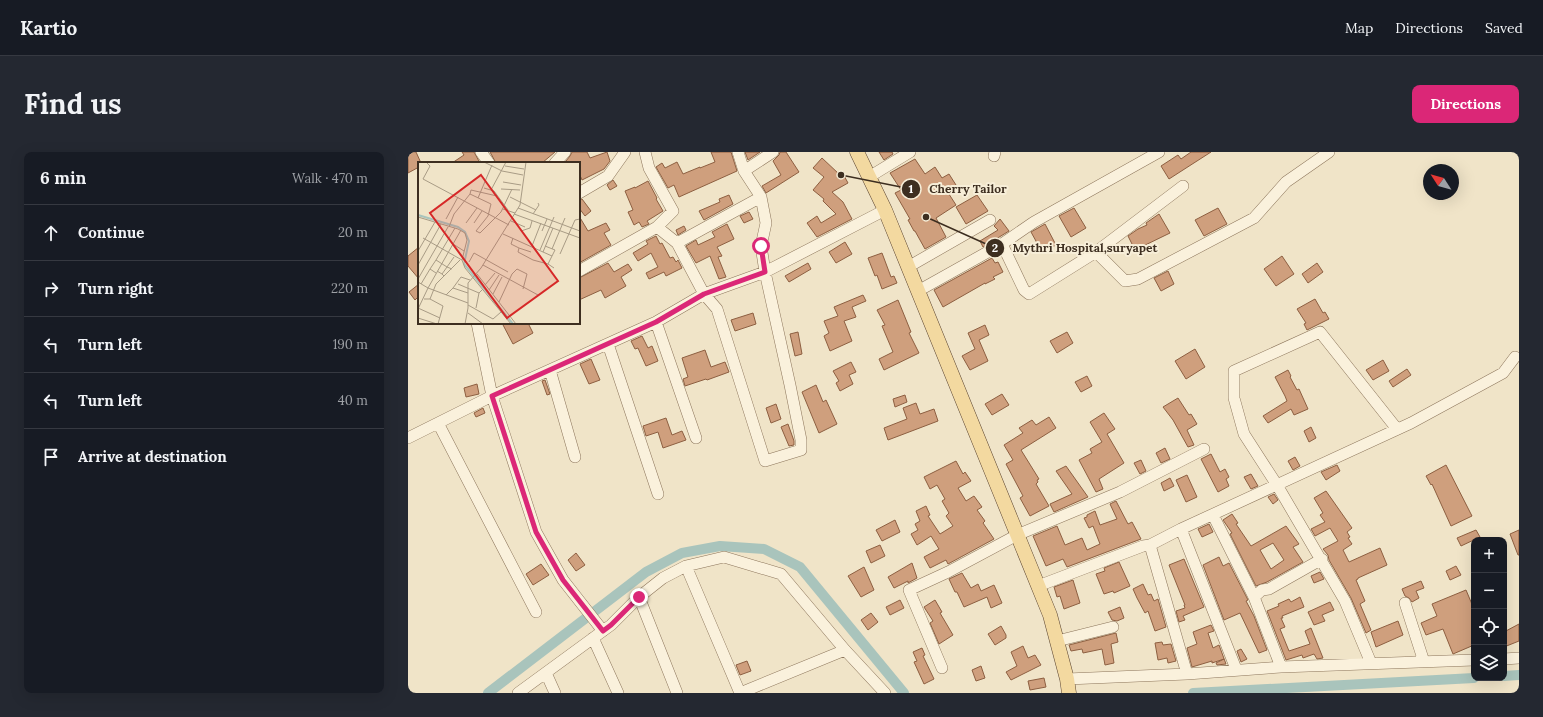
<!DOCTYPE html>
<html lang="en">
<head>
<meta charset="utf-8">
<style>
  :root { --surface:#171b24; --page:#242831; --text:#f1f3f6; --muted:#9ea1a6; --line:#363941; --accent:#db2777 }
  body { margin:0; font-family:Lora,serif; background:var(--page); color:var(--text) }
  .controls { position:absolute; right:12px; bottom:12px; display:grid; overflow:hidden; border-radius:8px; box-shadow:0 4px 16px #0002 }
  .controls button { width:36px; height:36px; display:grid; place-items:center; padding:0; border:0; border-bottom:1px solid var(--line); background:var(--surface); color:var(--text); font:20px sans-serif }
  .compass { position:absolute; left:1015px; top:12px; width:36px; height:36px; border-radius:50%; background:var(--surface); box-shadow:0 4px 16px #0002; rotate:306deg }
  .stop { position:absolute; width:12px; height:12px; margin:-9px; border:3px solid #db2777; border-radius:50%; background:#fff }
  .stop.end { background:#db2777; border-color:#fff; box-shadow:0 1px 4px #0008 }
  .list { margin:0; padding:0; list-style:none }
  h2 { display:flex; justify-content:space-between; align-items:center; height:52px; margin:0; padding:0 16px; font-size:17px }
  h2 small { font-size:13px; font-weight:400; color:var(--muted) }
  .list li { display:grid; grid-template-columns:26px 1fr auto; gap:12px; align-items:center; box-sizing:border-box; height:56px; padding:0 16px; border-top:1px solid var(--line) }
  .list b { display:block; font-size:15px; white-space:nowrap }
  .list em { font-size:13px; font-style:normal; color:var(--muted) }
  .icon { flex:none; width:22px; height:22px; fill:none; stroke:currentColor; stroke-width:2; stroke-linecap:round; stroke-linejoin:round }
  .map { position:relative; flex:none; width:1111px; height:541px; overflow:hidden; border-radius:8px }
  header { display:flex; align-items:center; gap:24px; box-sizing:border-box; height:56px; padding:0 20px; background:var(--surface); border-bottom:1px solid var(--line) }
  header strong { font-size:19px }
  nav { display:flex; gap:22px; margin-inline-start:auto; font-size:14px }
  .intro { display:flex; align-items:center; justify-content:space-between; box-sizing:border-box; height:96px; padding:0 24px }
  h1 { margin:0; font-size:28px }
  .button { padding:10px 18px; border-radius:8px; background:var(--accent); color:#fff; font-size:14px; font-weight:700 }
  main { display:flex; gap:24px; padding:0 24px }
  aside { flex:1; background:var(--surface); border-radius:8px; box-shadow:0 4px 16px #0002 }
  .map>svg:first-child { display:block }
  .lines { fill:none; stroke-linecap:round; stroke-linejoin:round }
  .canal { stroke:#a9c4bc; stroke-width:10 }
  .building { fill:#cf9f7d; stroke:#8d5f41; fill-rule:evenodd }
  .minor-casing { stroke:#8d765c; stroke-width:12 }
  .major-casing { stroke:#5b4430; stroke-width:15 }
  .minor { stroke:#faf1dc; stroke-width:11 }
  .major { stroke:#f3d9a0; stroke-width:14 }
  .route { stroke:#db2777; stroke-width:5 }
  .inset-river { fill:none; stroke:#a9c4bc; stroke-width:2 }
  .inset-road { fill:none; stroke:#a89b85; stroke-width:1 }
  .view { fill:#d62828; fill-opacity:0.15; stroke:#d62828; stroke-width:2 }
  .inset-edge { fill:none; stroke:#3d2e20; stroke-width:2 }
  .leader { fill:none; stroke:#3d2e20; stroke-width:1.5 }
  .callout-dot { fill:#3d2e20; stroke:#f7eed8; stroke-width:1.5 }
  .mark-label { font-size:12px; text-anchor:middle; font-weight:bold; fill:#fff }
  .callout-label { font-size:12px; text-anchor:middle; font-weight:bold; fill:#3d2e20; stroke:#f7eed8; stroke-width:4; stroke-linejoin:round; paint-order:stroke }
</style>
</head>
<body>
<header>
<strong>Kartio</strong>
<nav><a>Map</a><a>Directions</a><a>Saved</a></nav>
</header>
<div class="intro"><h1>Find us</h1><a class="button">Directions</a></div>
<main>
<aside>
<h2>6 min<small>Walk · 470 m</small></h2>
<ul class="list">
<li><svg class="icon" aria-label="ahead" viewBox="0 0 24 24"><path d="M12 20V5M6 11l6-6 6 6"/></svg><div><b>Continue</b></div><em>20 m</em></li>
<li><svg class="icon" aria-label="right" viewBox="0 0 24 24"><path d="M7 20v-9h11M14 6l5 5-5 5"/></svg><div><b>Turn right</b></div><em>220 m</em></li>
<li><svg class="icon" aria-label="left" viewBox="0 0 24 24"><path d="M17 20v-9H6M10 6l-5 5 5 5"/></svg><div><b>Turn left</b></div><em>190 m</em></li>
<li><svg class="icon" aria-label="left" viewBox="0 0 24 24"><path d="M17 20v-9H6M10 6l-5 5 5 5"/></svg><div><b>Turn left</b></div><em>40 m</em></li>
<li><svg class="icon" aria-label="arrive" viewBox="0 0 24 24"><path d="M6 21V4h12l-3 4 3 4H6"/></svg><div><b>Arrive at destination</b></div></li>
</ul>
</aside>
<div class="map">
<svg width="1111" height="541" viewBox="0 0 1111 541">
  <rect width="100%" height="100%" fill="#f0e4c8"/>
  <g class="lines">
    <!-- canal -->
    <path class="canal" d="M1096,524L1111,523
      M80,541L238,420L274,401L312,394L356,397L392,415L496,541
      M785,541L1066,526"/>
  </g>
  <!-- building -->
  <path class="building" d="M0,0H8L13,11H11V15L0,21Z
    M54,0H66L72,11H44L56,3Z
    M82,0H147L134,11H88Z
    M164,0H179L182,6L199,0L202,9L196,17L174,28L171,21V11H159L158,9L162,4Z
    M303,0H323L329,19L271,45L266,33L260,36L248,15L254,11L257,16L269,10L275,22L292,15V16L307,10Z
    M337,0H352L340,8Z
    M372,0H378L391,20L358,41L354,34L373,23L365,9L371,3Z
    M471,0H484L485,2L476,8Z
    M783,0H803L761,27L753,14L770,3L773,7Z
    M414,6L431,22L434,20L440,31L424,40L435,50L444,67L409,85L399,71L409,64L413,71L428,62L415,49L416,47L405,38L416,25L405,16Z
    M507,7L517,22L527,15L534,26L541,22L548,33L539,39L548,53L528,66L538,85L517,97L507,79H506L500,68L502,67L487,41L493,38L482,21Z
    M205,28L209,34L202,38L199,33Z
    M240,29L249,46L248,47L255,59L239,69L241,72L234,75L231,70L226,73L220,60L225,58L217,39L227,35V36Z
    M321,43L325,52L296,68L291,59L312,50L311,47Z
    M569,43L580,59L558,72L548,55Z
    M174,47L183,59L177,64L171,56V48Z
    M666,56L678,76L663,85L651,64Z
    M810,56L819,72L796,84L787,68Z
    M341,60L345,67L336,71L332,64Z
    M751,62L762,81L727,98L720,84L730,77L739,73L738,71Z
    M171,64L180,79L198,71L202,78L196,81L203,93L171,111Z
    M592,67L601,79L575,95L572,89L590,78L586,74Z
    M319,72L326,87L309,95L314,104L310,105L318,125L311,127L302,104L288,111L278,94L288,88L290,93L307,85L304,80Z
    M637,72L648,93L634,100L623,80Z
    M276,74L278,78L270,83L268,78Z
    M248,84L252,92L254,91L262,106L265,105L268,110L270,108L274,116L258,124L256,120L241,127L238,121L250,115L243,101L230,109L225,101L240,92L238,89Z
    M437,90L444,102L428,111L421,100Z
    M11,95V127L0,114V104Z
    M474,101L483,125L486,124L489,131L474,137L469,123L467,124L460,106Z
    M874,104L886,122L868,134L856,117Z
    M584,106L587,111L590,110L595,120L585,125L587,127L577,132V131L535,155L526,138Z
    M200,111L206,120L220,112L224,118L213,125L218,134L197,146L193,138L171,148V126Z
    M400,111L403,117L381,130L377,124Z
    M909,111L915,120L900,131L894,122Z
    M760,119L766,132L753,139L746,126Z
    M11,132V144L7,148L1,140Z
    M455,143L458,149L444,155L448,165L436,169L444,189L422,199L416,184L421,181L416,169L430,164L426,155Z
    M907,147L915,161L917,160L921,167L899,178L896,172L898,171L889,157Z
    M490,148L503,180L501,181L511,201L476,218L471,207L485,200L474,174L477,173L469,158Z
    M345,161L348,172L327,179L323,168Z
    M94,171H120L125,181L105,192Z
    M577,173L581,183L571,188L580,209L562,218L554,204L567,197L560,181Z
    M390,180L394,202L387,204L382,182Z
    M659,180L665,191L649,201L642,189Z
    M234,184L240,196L244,194L250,209L238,214L230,196L227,197L223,189Z
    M787,197L797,215L778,227L767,209Z
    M297,198L303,215L317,210L321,220L299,228L298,227L277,234L275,227L280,225L274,206Z
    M183,207L192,228L181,232L172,212Z
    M975,208L981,219L965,228L958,218Z
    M443,210L448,220L441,223L445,232L432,239L428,231L431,229L425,219Z
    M999,217L1003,223L985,235L981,229Z
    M880,218L883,224L882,225L889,238L891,237L900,257L886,263L883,257L860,271L855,264L879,249L877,244L867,225Z
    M679,224L684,234L673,240L667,230Z
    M137,228L142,242L139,243L134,229Z
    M69,232L71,242L58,245L56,236Z
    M408,233L415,250L418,248L429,272L411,281L394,240Z
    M594,242L601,253L584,263L577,252Z
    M497,243L499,250L487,255L485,247Z
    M770,246L781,263L783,262L789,272L779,278L786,293L780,295L765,268L755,255Z
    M508,251L512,262L526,257L530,269L480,288L476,276L499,267L495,256Z
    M368,252L373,267L363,271L358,256Z
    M75,256L77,261L68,265L66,261Z
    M696,261L707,277L699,282L716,311L691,327L695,337L688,340L671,308L684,301L682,297L694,290L682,270Z
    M641,265L648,276L613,298L631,327L629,328L630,330L628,332L641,354L622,364L612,346L615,344L598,312L605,308L596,293L615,281L611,276L624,268L628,273Z
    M258,266L264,283L274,279L278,288L255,296L250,280L238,284L235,274Z
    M380,272L386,289V293L381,294L373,275Z
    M903,275L908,286L901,290L896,279Z
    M757,296L762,307L753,311L748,301Z
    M803,302L812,320L817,317L821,325L818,327L821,334L810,340L793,307Z
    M887,305L892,314L885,318L880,309Z
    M733,308L738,319L732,322L726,311Z
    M548,309L555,322L557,320L563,329L550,336L558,349L566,344L574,355L569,358L577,369L575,371L586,387L540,412L538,408L522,416L516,405L531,397L523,384L509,393L503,382L510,378L507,372L512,369L508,359L518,354L522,363L520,364L532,382L545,374L538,364L541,361L534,349L537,347L529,333L522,337L516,325Z
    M929,313L932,319L918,328L913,320Z
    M1038,313L1064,364L1043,374L1024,332L1023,333L1018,324Z
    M658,314L680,345L646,360L642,352L664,342L648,319Z
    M843,322L850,334L843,337L836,325Z
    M779,323L789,345L778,350L768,328Z
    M762,326L766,334L756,339L753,331Z
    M918,339L944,376L939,380L942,385L940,386L944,392L935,398L941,410L972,396L979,413L950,426V427L948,428L957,449L952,452L963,478L958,481L943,446L921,408L920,403L915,397L930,389L922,376L907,384L903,377L917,370L912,363L915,361L906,346Z
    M866,342L870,348L865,352L860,345Z
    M708,349L720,372L724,370L733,387L659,415L655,407L638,414L625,384L649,374L657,393L674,386L679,398L692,392L685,374L681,376L676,366L679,365V363L687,359L692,373L709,367L702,352Z
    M824,362L830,371L828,372L843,394L878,374L891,392L885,395L895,410L859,430L848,434L822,382L824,381L815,368ZM865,391L876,408L863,417L852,398Z
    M487,368L492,380L474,389L468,378Z
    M801,372L805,380L794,385L790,377Z
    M1068,378L1072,385L1053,394L1049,386Z
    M1111,378V403H1110L1102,382Z
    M472,393L477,404L463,411L458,399Z
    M168,401L177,413L168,419L160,408Z
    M811,405L815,414L821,411L840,448L838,449L846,464L859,498L851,501L832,461L816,468L795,413Z
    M776,407L796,455L775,464L777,468L771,470L768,459L777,456L776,453H777L761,413Z
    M711,410L722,434L706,441L705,439L696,442L688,422L697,419L696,416Z
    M504,411L509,426L500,431V429L486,436L480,425Z
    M133,412L141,423L125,433L118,422Z
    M1048,414L1053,423L1042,428L1038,419Z
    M456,415L466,438L453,445L440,424Z
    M912,420L916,427L906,431L903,424Z
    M554,421L563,436L570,432L573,439L586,433L594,451L583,456L579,445L556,455L549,440H547L541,427Z
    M665,428L672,451L656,457L652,444L649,445L646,435Z
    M1013,429L1016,436L1008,439L1011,446L1004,450L1001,446L997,444L994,437Z
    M735,432L740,443L743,442L746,449L750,447L758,475L747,479L740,459L737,461L729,446L725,437Z
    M1058,438L1066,457V493L1045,502L1035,477L1018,483L1013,471L1029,464L1024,452Z
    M892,445L896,455L874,464L875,466H873L877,475L872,477L881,499L902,492L897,479L903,476L915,506L909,507L906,502L895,506L894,503L878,508L859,459L871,454L870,452L881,447L883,450Z
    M492,448L496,456L482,463L478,455Z
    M527,448L534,460L532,461L545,483L531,492L522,471L525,469L516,455Z
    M922,450L926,458L914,463L917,469L906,473L900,460Z
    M712,455L716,466L709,469L704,468L700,460Z
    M463,461L470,470L460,478L453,468Z
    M990,469L995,483L968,495L963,480Z
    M1111,472V489L1096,495V480Z
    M803,473L806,479L800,481L805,496L811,493L818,512L809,513L808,511L816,507L804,511V509L784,515L779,496L789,492L785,480Z
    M593,474L598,483V486L587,493L580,482Z
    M708,481L710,490L703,492L706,511L697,513L694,497L675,501L674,497L663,499L661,493Z
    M754,490L755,493L763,492L768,509L760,511L759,506L750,508L747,491Z
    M615,494L620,506L627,503L633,513L603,528L598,520L609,514L603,500Z
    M514,496L517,503L515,504L526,527L516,532L506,510L509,509L505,500Z
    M833,497L839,507L833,510L829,499Z
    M339,509L343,519L332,523L328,513Z
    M573,514L577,526L568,529L564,518Z
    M636,526L638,535L622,538L620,529Z"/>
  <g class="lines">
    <!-- minor casing -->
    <g class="minor-casing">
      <path id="minor" d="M73,0L81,11
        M586,4L587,0
        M147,11L157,0
        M336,19L365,0
        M461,25L502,0
        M775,34L688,100L717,129L730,127L846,66L878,30L921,0
        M171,41L200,24L217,0
        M249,75L269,91L296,142L309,157L357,309L393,298V288L382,233L357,120L353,94L358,71L353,45L336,19L330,0
        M269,91L353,45
        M594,92L616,138L621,142L688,100
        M500,115L582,68
        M171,119L249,75L265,59L241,16L237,0
        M510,139L594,92L626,70L751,0
        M248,170L288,286
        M69,171L84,244L128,380L155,428L195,479
        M200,192L250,342
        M142,218L167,305
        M30,271L128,460
        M0,286L84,244L248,170L296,142L357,120L477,58
        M805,363L846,445L873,515
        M773,377L828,517
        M742,393L779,522
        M278,414L332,541
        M630,434L735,394L742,393L773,377L1003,271L1095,221L1107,205
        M231,445L269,541
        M846,445L854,438L861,437L914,407
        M997,451L1016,510
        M185,486L210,541
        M649,489L705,475
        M1096,507L1111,506
        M963,511L937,449L869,333L836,282L826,246V219L912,180L989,277
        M534,516L501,438L540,420L609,383L712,340L796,297
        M138,521L147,541
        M659,527L779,522L873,515L1066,508
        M110,541L203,473L231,445L255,426L278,414L316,405L373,422L437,498L477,541
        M332,541L437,498"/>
    </g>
    <!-- major casing -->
    <g class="major-casing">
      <path id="major" d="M449,0L477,58L642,463L659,527L661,541"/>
    </g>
    <!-- minor -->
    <use href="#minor" class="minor"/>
    <!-- major -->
    <use href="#major" class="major"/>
  </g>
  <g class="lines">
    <!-- route -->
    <path class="route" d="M231,445L203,473L195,479L155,428L128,380L84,244L248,170L296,142L357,120L353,94"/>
  </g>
  <!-- overview -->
  <g transform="translate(10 10)">
    <rect width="162" height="162" fill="#f0e4c8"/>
    <path class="inset-river" d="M0,53L40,65L47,70L51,79L46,102L95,162"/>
    <path class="inset-road" d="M8,0L12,4L5,17L91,63M66,0L84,9L105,13M87,4L106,7M85,20L103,23M66,26L76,29L90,48M83,27L102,28M73,28L88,0M92,35L118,48M60,36L74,3M73,42L70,54L58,69L62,71L83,50L94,27M73,42L52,32L53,28L79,34M100,46L162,69M85,47L97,51M96,52L162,76M115,52L121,43L120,41M0,55L40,67L47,71L49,78L44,98L47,106L93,162M28,57L40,35M93,59L107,65M48,61L59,46M56,61L64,49M31,65L36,52L52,32M103,69L112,66L114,59M124,69L129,57M85,72L125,90M5,76L44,98M95,76L93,82L101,86M35,82L46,89M114,84L123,61M127,84L137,88L130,102L136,106M134,87L147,56M122,88L136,55M0,89L17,60M113,90L101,86L100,90L115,98L130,102M142,92L157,58L162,57M134,94L125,90L135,66M18,98L37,66M51,100L56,91L90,110M0,103L23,62M65,103L120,133M12,107L18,98L29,105L36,95M19,109L24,112L29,105L34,107M24,112L26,114L42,98M59,112L98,162M0,117L30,65M0,120L10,126L43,68M3,122L12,107L18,111M40,122L61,131L65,127M67,123L77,111M35,126L43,115L52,118M71,128L81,113M75,132L84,115M28,133L35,126L50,131M6,137H12L25,144L20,162M12,137L18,122L26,114M81,140L94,112L99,107L109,112L105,127M50,143L75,157L83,150M0,146L22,156M58,146L61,131M0,147L10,126L50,141M50,151L65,162M0,156L19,162M47,162L50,146V121L63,106L102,43L108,0"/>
    <path class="view" d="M63,13L140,119L89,156L12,51Z"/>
    <rect width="162" height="162" class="inset-edge"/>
  </g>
  <!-- callouts -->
  <path class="leader" d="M433 23L503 37M518 65L587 96"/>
  <g class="callout-dot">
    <circle cx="433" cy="23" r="4"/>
    <circle cx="518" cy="65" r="4"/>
    <circle cx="503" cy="37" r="10"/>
    <circle cx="587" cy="96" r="10"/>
  </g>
  <g class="mark-label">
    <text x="503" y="41">1</text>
    <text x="587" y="100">2</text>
  </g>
  <g class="callout-label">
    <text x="560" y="41">Cherry Tailor</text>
    <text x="677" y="100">Mythri Hospital,suryapet</text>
  </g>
</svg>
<div class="controls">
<button>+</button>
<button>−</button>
<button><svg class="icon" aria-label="locate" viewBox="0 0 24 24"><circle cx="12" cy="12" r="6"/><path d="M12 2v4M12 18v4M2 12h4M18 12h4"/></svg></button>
<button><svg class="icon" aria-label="layers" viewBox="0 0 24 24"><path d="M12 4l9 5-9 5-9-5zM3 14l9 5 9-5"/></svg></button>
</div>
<svg class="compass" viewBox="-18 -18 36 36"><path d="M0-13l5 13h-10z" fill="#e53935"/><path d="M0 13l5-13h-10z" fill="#9ea1a6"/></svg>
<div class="stop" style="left:353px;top:94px"></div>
<div class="stop end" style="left:231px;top:445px"></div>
</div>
</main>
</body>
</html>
